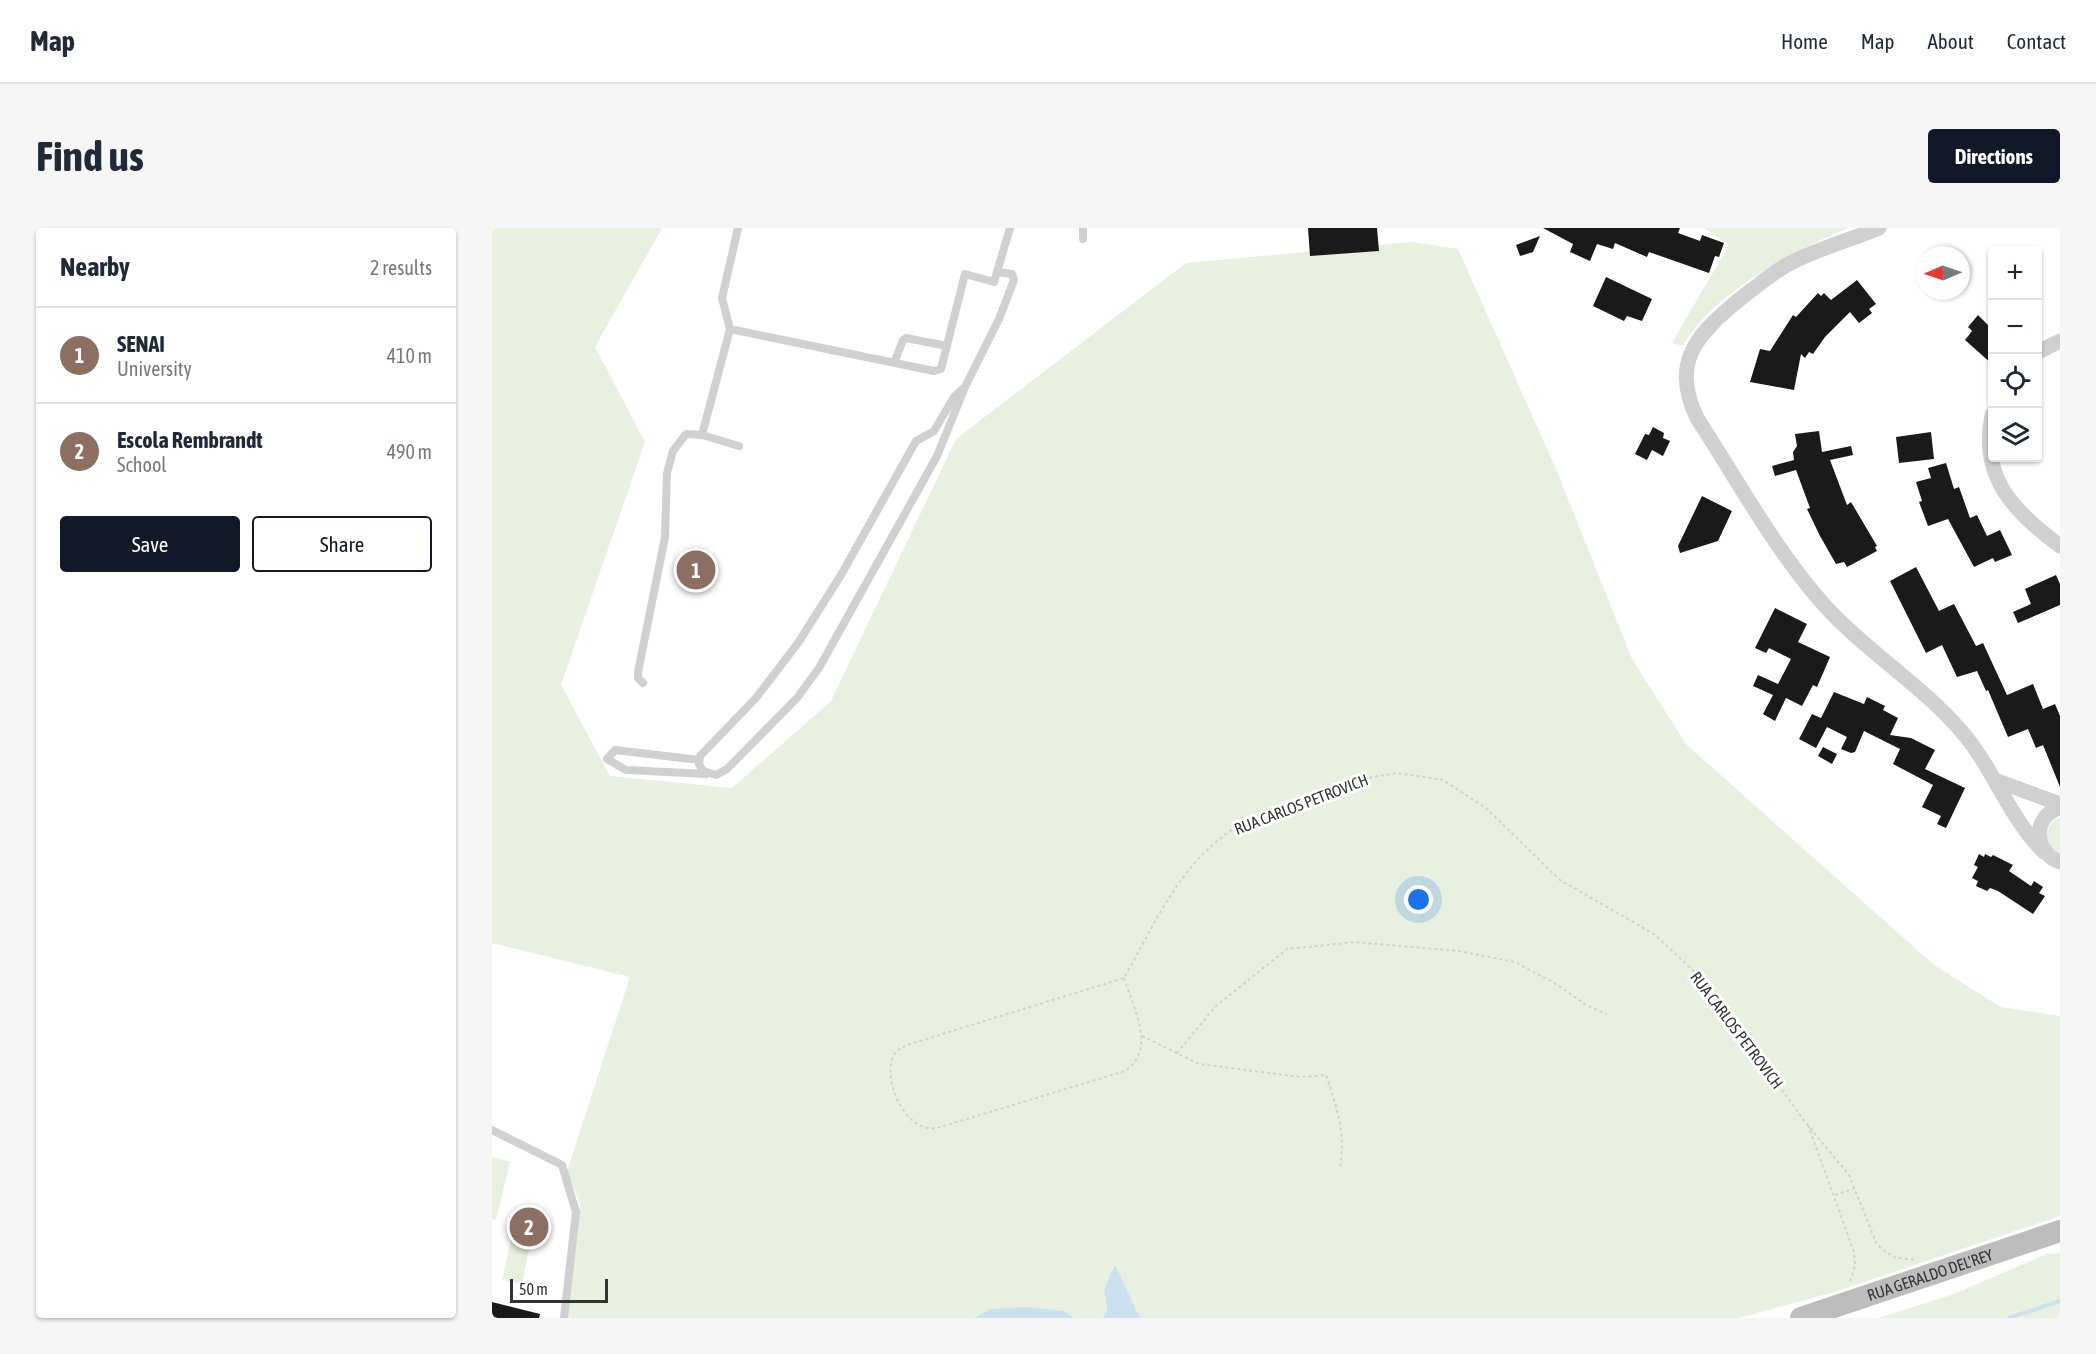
<!DOCTYPE html>
<html lang="en">
<head>
<meta charset="utf-8">
<style>
  :root { --surface:#fff; --page:#f6f6f7; --text:#1f2937; --muted:#747a83; --line:#e0e1e3; --accent:#111827 }
  body { margin:0; font-family:"Asap Condensed",sans-serif; background:var(--page); color:var(--text) }
  .controls { position:absolute; right:18px; top:18px; display:grid; overflow:hidden; border-radius:6px; box-shadow:0 2px 4px #0004 }
  .controls button { width:54px; height:54px; display:grid; place-items:center; padding:0; border:0; border-bottom:2px solid var(--line); background:var(--surface); color:var(--text); font:30px sans-serif }
  .compass { position:absolute; left:1424px; top:18px; width:54px; height:54px; border-radius:50%; background:var(--surface); box-shadow:0 2px 4px #0004; rotate:268deg }
  .scale { position:absolute; left:18px; bottom:15px; width:98px; box-sizing:border-box; padding-left:6px; border:3px solid #333; border-top:0; font-size:16px; line-height:21px; white-space:nowrap; color:#333; -webkit-text-stroke:4px #fff; paint-order:stroke }
  .you { position:absolute; left:927px; top:672px; width:21px; height:21px; margin:-15px; border:4px solid #fff; border-radius:50%; background:#1a73e8; box-shadow:0 0 0 9px #1a73e833 }
  .badge { display:grid; place-items:center; width:39px; height:39px; border-radius:50%; background:var(--accent); color:#fff; font-size:20px; font-weight:700 }
  .pin { position:absolute; translate:-50% -50%; border:3px solid #fff; box-shadow:0 2px 6px #0006 }
  .list { margin:0; padding:0; list-style:none }
  h2 { display:flex; justify-content:space-between; align-items:center; height:78px; margin:0; padding:0 24px; font-size:26px }
  h2 small { font-size:20px; font-weight:400; color:var(--muted) }
  .list li { display:grid; grid-template-columns:39px 1fr auto; gap:18px; align-items:center; box-sizing:border-box; height:96px; padding:0 24px; border-top:2px solid var(--line) }
  .list b { display:block; font-size:22px; white-space:nowrap }
  .list p { margin:0; font-size:20px; white-space:nowrap; color:var(--muted) }
  .list em { font-size:20px; font-style:normal; color:var(--muted) }
  .actions { display:flex; gap:12px; padding:18px 24px }
  .actions a { flex:1; padding:14px 0; border:2px solid var(--accent); border-radius:6px; text-align:center; font-size:21px; color:var(--accent) }
  .actions .main { background:var(--accent); color:#fff }
  .icon { flex:none; width:33px; height:33px; fill:none; stroke:currentColor; stroke-width:2; stroke-linecap:round; stroke-linejoin:round }
  .map { position:relative; flex:none; width:1568px; height:1090px; overflow:hidden; border-radius:6px }
  header { display:flex; align-items:center; gap:36px; box-sizing:border-box; height:84px; padding:0 30px; background:var(--surface); border-bottom:2px solid var(--line) }
  header strong { font-size:28px }
  nav { display:flex; gap:33px; margin-inline-start:auto; font-size:21px }
  .intro { display:flex; align-items:center; justify-content:space-between; box-sizing:border-box; height:144px; padding:0 36px }
  h1 { margin:0; font-size:42px }
  .button { padding:15px 27px; border-radius:6px; background:var(--accent); color:#fff; font-size:21px; font-weight:700 }
  main { display:flex; gap:36px; padding:0 36px }
  aside { flex:1; background:var(--surface); border-radius:6px; box-shadow:0 2px 4px #0004 }
  .map>svg:first-child { display:block }
  .green { fill:#e8f0e0 }
  .water { fill:#cce1f0 }
  .lines { fill:none; stroke-linecap:round; stroke-linejoin:round }
  .stream { stroke:#cce1f0; stroke-width:4 }
  .building { fill:#1a1a1a }
  .path { stroke:#d0d0d0; stroke-width:2; stroke-dasharray:3 3; stroke-linecap:butt }
  .service { stroke:#d0d0d0; stroke-width:8 }
  .minor { stroke:#d0d0d0; stroke-width:15 }
  .secondary { stroke:#bdbdbd; stroke-width:22 }
  .labels { text-anchor:middle; dominant-baseline:central; stroke-width:6; stroke-linejoin:round; paint-order:stroke }
  .street-label { font-size:16px; fill:#333; stroke:#fff }
</style>
</head>
<body>
<header>
<strong>Map</strong>
<nav><a>Home</a><a>Map</a><a>About</a><a>Contact</a></nav>
</header>
<div class="intro"><h1>Find us</h1><a class="button">Directions</a></div>
<main>
<aside>
<h2>Nearby<small>2 results</small></h2>
<ul class="list">
<li><span class="badge" style="background:#8d6e63">1</span><div><b>SENAI</b><p>University</p></div><em>410 m</em></li>
<li><span class="badge" style="background:#8d6e63">2</span><div><b>Escola Rembrandt</b><p>School</p></div><em>490 m</em></li>
</ul>
<div class="actions"><a class="main">Save</a><a>Share</a></div>
</aside>
<div class="map">
<svg width="1568" height="1090" viewBox="0 0 1568 1090">
  <rect width="100%" height="100%" fill="#fff"/>
  <!-- green -->
  <path class="green" d="M0,0H170L103,119L153,214L69,457L118,548L240,560L339,473L464,211L694,35L920,14L966,21L1064,241L1140,431L1194,516L1442,737L1509,779L1568,788V988L1339,1065L1247,1090H648L623,1036L612,1061L615,1081L611,1090H582L572,1083L498,1081L482,1090H75L88,976L75,943L138,749L0,715Z
    M1212,0H1356C1302,23 1220,65 1191,118L1180,115L1237,17Z
    M1568,589V626C1549,619 1551,597 1568,589Z
    M0,929L18,934L4,992L0,991Z
    M19,1012L38,1016L30,1056L10,1052Z
    M1568,1025V1090H1386L1459,1067L1555,1026Z"/>
  <!-- water -->
  <path class="water" d="M623,1036L648,1090H611L615,1081L612,1061Z
    M538,1079L572,1083L582,1090H482L498,1081Z"/>
  <g class="lines">
    <!-- stream -->
    <path class="stream" d="M1517,1090L1568,1073"/>
  </g>
  <!-- building -->
  <path class="building" d="M816,0H885L887,23L818,28Z
    M1051,0H1188L1186,5L1208,13L1210,7L1232,15L1227,29L1223,28L1217,45L1157,24L1155,29L1123,15L1121,21L1105,16L1098,33L1078,24L1081,16Z
    M1048,8L1041,24L1028,28L1024,17Z
    M1114,49L1160,71L1150,93L1135,88L1132,93L1101,78Z
    M1365,52L1384,76L1377,81L1380,85L1367,95L1358,84L1333,109L1321,126L1317,124L1313,130L1309,126L1302,162L1258,154L1268,121L1278,123L1301,87L1304,89L1326,65L1329,68L1332,65L1339,72Z
    M1486,87L1500,101V136L1473,112L1480,103L1476,99Z
    M1161,199L1172,205L1171,210L1178,213L1171,228L1160,222L1155,232L1143,226L1153,206L1157,207Z
    M1327,203L1330,224L1359,218L1361,227L1338,232L1355,277L1359,274L1385,318L1383,319L1385,323L1355,339L1352,334L1344,336L1328,308L1315,281L1318,280L1304,242L1283,248L1280,238L1302,232L1301,224L1305,218L1303,206Z
    M1439,204L1442,231L1407,235L1404,209Z
    M1454,235L1462,261L1467,259L1478,290L1485,287L1495,308L1508,302L1520,327L1503,334L1501,330L1482,339L1456,291L1436,298L1427,274L1430,273L1424,254L1439,250L1436,240Z
    M1210,268L1240,283L1226,313L1188,325L1186,318Z
    M1424,339L1447,383L1462,376L1484,418L1491,415L1515,467L1541,456L1551,481L1563,476L1568,488V559L1551,517L1544,520L1536,501L1516,509L1496,462L1494,463L1485,443L1465,449L1450,417L1434,425L1398,353Z
    M1564,347L1568,356V377L1526,395L1521,384L1539,376L1533,361Z
    M1283,380L1315,396L1306,414L1338,429L1325,459L1321,457L1310,478L1294,470L1283,493L1271,486L1281,467L1261,458L1266,447L1286,456L1299,431L1277,420L1274,425L1263,420Z
    M1342,464L1372,476L1375,469L1393,478L1391,482L1406,490L1398,507L1419,510L1443,522L1433,541L1473,560L1454,600L1445,596L1449,588L1430,579L1441,557L1401,536L1408,521L1372,503L1363,524L1359,525L1349,521L1355,509L1335,499L1324,520L1307,511L1320,486L1329,490Z
    M1331,519L1345,526L1340,536L1326,528Z
    M1487,626L1492,629L1493,626L1499,629L1501,627L1521,637L1517,643L1539,658L1542,653L1551,659L1547,665L1553,668L1541,686L1506,663L1498,660L1495,663L1484,658L1486,653L1480,650L1486,639L1482,637Z
    M0,1074L48,1086L47,1090H0Z"/>
  <g class="lines">
    <!-- path -->
    <path class="path" d="M632,750C641,780 665,821 633,843L445,900C413,905 392,854 400,831C403,822 410,819 418,816L632,750C665,692 688,634 747,597L880,549L905,545L951,552L994,580L1068,652L1162,706L1205,746L1314,895L1357,947L1385,1017L1401,1029L1424,1032
      M650,808L707,836L809,849L834,847C845,879 854,907 848,941
      M685,825L723,779L795,721L863,714L966,723L1023,734L1066,757L1094,777L1115,786
      M1316,897L1362,1024L1363,1038L1358,1054
      M1343,967L1364,960"/>
    <!-- service -->
    <path class="service" d="M246,0L230,70L238,101L442,143L449,141L473,46L502,54L518,0
      M591,0V11
      M238,101L210,207L247,218
      M402,135L411,112L414,110L455,118
      M473,159L462,169L442,203L424,213L349,347L306,415L264,470L208,528L207,536L211,543L224,547L235,541L305,470L327,440L445,228L473,159L507,91L522,52L520,46L506,44
      M151,455L146,450V444L173,309L175,245L181,223L194,206L210,207
      M207,532L123,522L115,531L134,542L214,546
      M0,902L70,937L84,984L72,1090"/>
    <!-- minor -->
    <path class="minor" d="M1387,0C1356,13 1323,21 1293,38C1275,49 1258,63 1242,76C1201,110 1180,138 1205,190C1246,253 1283,322 1333,378C1375,424 1430,457 1470,504C1502,541 1517,590 1552,624
      M1546,124L1568,113
      M1500,187C1487,250 1523,284 1568,318
      M1503,552L1568,576
      M1568,580C1539,588 1542,625 1568,634"/>
    <!-- secondary -->
    <path class="secondary" id="s1" d="M1309,1090L1568,1003"/>
  </g>
  <g class="labels">
    <!-- street labels -->
    <g class="street-label">
      <text transform="translate(809 576) rotate(-21)">RUA CARLOS PETROVICH</text>
      <text transform="translate(1245 802) rotate(53)">RUA CARLOS PETROVICH</text>
      <text stroke="none"><textPath href="#s1" startOffset="136">RUA GERALDO DEL'REY</textPath></text>
    </g>
  </g>
</svg>
<div class="controls">
<button>+</button>
<button>−</button>
<button><svg class="icon" aria-label="locate" viewBox="0 0 24 24"><circle cx="12" cy="12" r="6"/><path d="M12 2v4M12 18v4M2 12h4M18 12h4"/></svg></button>
<button><svg class="icon" aria-label="layers" viewBox="0 0 24 24"><path d="M12 4l9 5-9 5-9-5zM3 14l9 5 9-5"/></svg></button>
</div>
<svg class="compass" viewBox="-18 -18 36 36"><path d="M0-13l5 13h-10z" fill="#e53935"/><path d="M0 13l5-13h-10z" fill="#747a83"/></svg>
<div class="scale">50 m</div>
<div class="you"></div>
<div class="pin badge" style="left:204px;top:342px;background:#8d6e63">1</div>
<div class="pin badge" style="left:37px;top:999px;background:#8d6e63">2</div>
</div>
</main>
</body>
</html>
